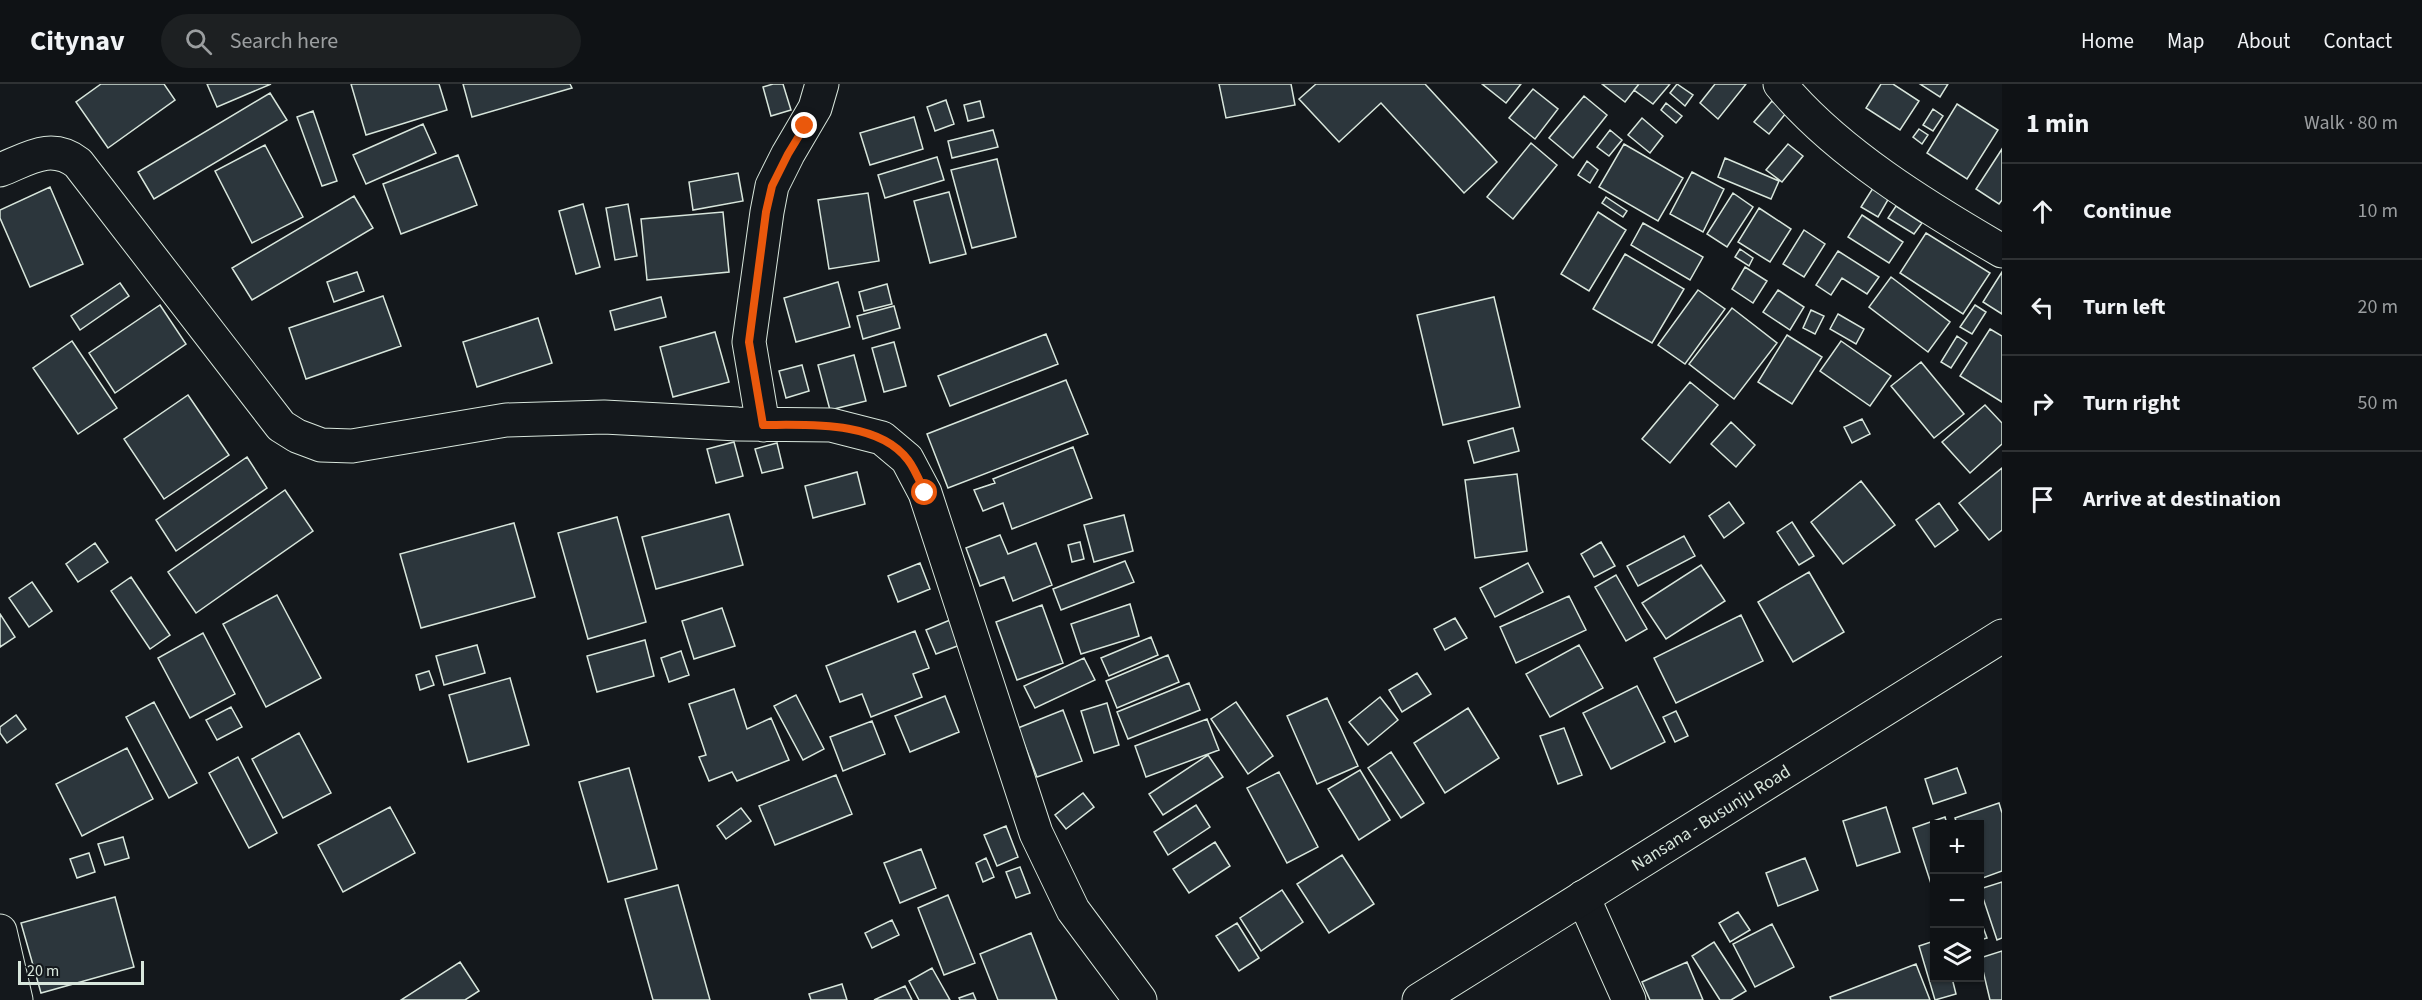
<!DOCTYPE html>
<html lang="en">
<head>
<meta charset="utf-8">
<style>
  :root { --surface:#0f1215; --page:#1d2022; --text:#f1f3f6; --muted:#9b9ea0; --line:#2f3234 }
  body { margin:0; font-family:"Source Sans 3",sans-serif; background:var(--page); color:var(--text) }
  .controls { position:absolute; right:18px; bottom:18px; display:grid; overflow:hidden; border-radius:0px; box-shadow:0 2px 4px #0004 }
  .controls button { width:54px; height:54px; display:grid; place-items:center; padding:0; border:0; border-bottom:2px solid var(--line); background:var(--surface); color:var(--text); font:30px sans-serif }
  .scale { position:absolute; left:18px; bottom:15px; width:126px; box-sizing:border-box; padding-left:6px; border:3px solid #d8e6dc; border-top:0; font-size:16px; line-height:21px; white-space:nowrap; color:#d8e6dc; -webkit-text-stroke:4px #14181c; paint-order:stroke }
  .stop { position:absolute; width:18px; height:18px; margin:-14px; border:4px solid #ea580c; border-radius:50%; background:#fff }
  .stop.end { background:#ea580c; border-color:#fff; box-shadow:0 2px 6px #0008 }
  .list { margin:0; padding:0; list-style:none }
  h2 { display:flex; justify-content:space-between; align-items:center; height:78px; margin:0; padding:0 24px; font-size:26px }
  h2 small { font-size:20px; font-weight:400; color:var(--muted) }
  .list li { display:grid; grid-template-columns:39px 1fr auto; gap:18px; align-items:center; box-sizing:border-box; height:96px; padding:0 24px; border-top:2px solid var(--line) }
  .list b { display:block; font-size:22px; white-space:nowrap }
  .list em { font-size:20px; font-style:normal; color:var(--muted) }
  .icon { flex:none; width:33px; height:33px; fill:none; stroke:currentColor; stroke-width:2; stroke-linecap:round; stroke-linejoin:round }
  .map { position:relative; flex:none; width:2002px; height:916px; overflow:hidden }
  header { display:flex; align-items:center; gap:36px; box-sizing:border-box; height:84px; padding:0 30px; background:var(--surface); border-bottom:2px solid var(--line) }
  header strong { font-size:28px }
  nav { display:flex; gap:33px; margin-inline-start:auto; font-size:21px }
  .search { width:420px; height:54px; background:var(--page); display:flex; align-items:center; gap:15px; box-sizing:border-box; padding:0 21px; border-radius:33px; color:var(--muted); font-size:22px }
  main { display:flex }
  aside { flex:1; background:var(--surface) }
  .map>svg:first-child { display:block }
  .building { fill:#2c363c; stroke:#d8e6dc; stroke-width:1.5 }
  .lines { fill:none; stroke-linecap:round; stroke-linejoin:round }
  .minor-casing { stroke:#d8e6dc; stroke-width:35 }
  .primary-casing { stroke:#d8e6dc; stroke-width:35 }
  .minor { stroke:#14181c; stroke-width:33 }
  .primary { stroke:#14181c; stroke-width:33 }
  .route { stroke:#ea580c; stroke-width:8 }
  .labels { text-anchor:middle; dominant-baseline:central; stroke-width:4.5; stroke-linejoin:round; paint-order:stroke }
  .street-label { font-size:18px; fill:#d8e6dc; stroke:#14181c }
</style>
</head>
<body>
<header>
<strong>Citynav</strong>
<div class="search"><svg class="icon" aria-label="search" viewBox="0 0 24 24"><circle cx="10" cy="10" r="6"/><path d="M15 15l6 6"/></svg>Search here</div>
<nav><a>Home</a><a>Map</a><a>About</a><a>Contact</a></nav>
</header>
<main>
<div class="map">
<svg width="2002" height="916" viewBox="0 0 2002 916">
  <rect width="100%" height="100%" fill="#14181c"/>
  <!-- building -->
  <path class="building" d="M101,0H164L175,16L108,64L76,18Z
    M207,0H271L217,23Z
    M351,0H439L447,26L366,51Z
    M463,0H570L572,4L472,33Z
    M773,0H783L791,26L771,32L763,3Z
    M1219,0H1291L1295,21L1226,34Z
    M1316,0H1425L1497,78L1464,109L1381,19L1339,58L1299,15Z
    M1482,0H1521L1506,19Z
    M1602,0H1639L1625,18Z
    M1639,0H1670L1653,20L1634,6Z
    M1677,0L1693,11L1685,22L1670,9Z
    M1715,0H1746L1718,35L1700,19Z
    M1881,0H1893L1919,17L1900,46L1866,24Z
    M1920,0H1948L1940,13Z
    M1533,5L1558,25L1535,55L1509,34Z
    M270,9L287,36L154,115L138,88Z
    M1584,12L1607,31L1573,74L1549,54Z
    M946,16L954,40L935,47L927,23Z
    M980,17L984,33L968,37L964,21Z
    M1772,17L1786,29L1769,50L1754,38Z
    M1666,19L1682,32L1676,39L1661,26Z
    M1957,20L1998,46L1967,95L1927,69Z
    M1933,25L1943,32L1933,47L1923,41Z
    M313,27L337,97L322,102L297,33Z
    M914,33L923,65L870,81L860,49Z
    M1642,34L1663,52L1650,69L1628,51Z
    M423,40L436,69L366,100L353,71Z
    M1919,45L1928,51L1922,60L1913,53Z
    M993,46L998,63L952,74L948,57Z
    M1610,46L1622,56L1609,72L1597,63Z
    M1531,59L1557,81L1513,135L1487,113Z
    M1624,60L1683,94L1658,137L1599,103Z
    M1788,60L1803,72L1782,98L1766,86Z
    M265,61L303,133L252,159L215,87Z
    M2002,65V116L1999,120L1976,105Z
    M458,71L477,121L401,150L383,100Z
    M937,73L944,96L885,114L878,91Z
    M1725,74L1779,97L1771,115L1718,93Z
    M997,75L1016,153L972,164L951,86Z
    M1587,77L1598,86L1590,99L1578,91Z
    M1692,88L1724,105L1703,148L1670,130Z
    M738,89L743,117L693,126L689,98Z
    M50,103L83,180L30,203L0,134V126Z
    M1873,104L1889,114L1878,133L1861,123Z
    M949,108L966,170L930,179L914,117Z
    M868,109L879,177L829,185L818,116Z
    M1733,109L1753,123L1727,163L1707,150Z
    M354,112L373,144L252,216L232,184Z
    M1606,113L1627,127L1623,133L1602,119Z
    M583,120L600,183L576,190L559,127Z
    M628,120L637,172L615,176L606,124Z
    M1896,122L1922,139L1914,150L1888,134Z
    M1759,124L1791,145L1770,178L1738,158Z
    M723,128L729,188L647,196L641,135Z
    M1598,128L1626,146L1589,207L1561,190Z
    M1862,131L1903,158L1889,179L1848,153Z
    M1643,139L1703,173L1690,196L1631,161Z
    M1804,146L1825,160L1804,193L1783,180Z
    M1926,149L1990,189L1963,230L1900,189Z
    M1740,165L1753,174L1749,182L1735,173Z
    M1838,167L1879,193L1867,210L1842,194L1831,211L1816,201Z
    M1625,170L1684,205L1652,259L1593,225Z
    M1745,183L1767,197L1753,219L1732,205Z
    M357,188L364,207L334,218L327,198Z
    M2002,188V230L1983,218Z
    M1891,193L1950,238L1928,268L1869,223Z
    M838,198L850,243L796,258L784,214Z
    M120,199L129,212L80,246L71,232Z
    M887,200L892,220L864,227L859,208Z
    M1698,206L1725,225L1685,280L1658,261Z
    M1778,206L1804,223L1790,246L1763,228Z
    M383,212L401,262L306,295L289,244Z
    M661,213L666,233L615,246L610,227Z
    M1494,213L1520,323L1443,341L1417,231Z
    M160,221L186,260L115,309L89,269Z
    M1975,221L1986,228L1972,250L1960,243Z
    M894,222L900,244L863,255L857,232Z
    M1732,224L1777,259L1734,315L1689,280Z
    M1811,226L1824,232L1815,250L1803,244Z
    M1838,230L1864,245L1856,260L1830,245Z
    M538,234L552,279L477,303L463,258Z
    M1990,245L2002,252V318L1960,292Z
    M715,248L729,298L673,313L660,263Z
    M1046,250L1058,280L950,322L938,292Z
    M1787,251L1822,273L1792,320L1758,298Z
    M1957,252L1967,259L1951,284L1941,278Z
    M72,257L117,324L78,350L33,284Z
    M1841,257L1891,292L1870,322L1820,287Z
    M894,258L906,302L884,308L872,264Z
    M854,271L866,317L830,326L818,281Z
    M1921,278L1964,330L1934,354L1891,302Z
    M802,281L809,307L786,314L779,287Z
    M1066,296L1088,350L948,404L927,350Z
    M1690,298L1718,321L1670,379L1642,355Z
    M188,311L229,371L164,415L124,355Z
    M1985,321L2002,339V360L1970,389L1942,358Z
    M1862,335L1870,350L1852,359L1844,343Z
    M1731,338L1755,361L1736,383L1711,360Z
    M1513,344L1519,367L1474,379L1468,357Z
    M734,358L743,392L716,399L707,365Z
    M777,359L783,384L762,389L755,365Z
    M1073,363L1092,414L1012,445L1003,419L983,427L974,406L995,399L993,395Z
    M247,373L267,404L176,467L156,436Z
    M2002,384V446L1989,456L1959,419Z
    M857,388L865,420L813,434L805,402Z
    M1517,390L1527,467L1475,474L1465,396Z
    M1861,397L1895,441L1843,480L1811,438Z
    M285,406L313,447L196,529L168,488Z
    M1729,418L1744,439L1724,454L1709,432Z
    M1939,419L1958,446L1935,463L1916,436Z
    M729,430L743,481L656,505L642,453Z
    M1124,431L1133,467L1094,478L1084,441Z
    M617,433L646,538L588,555L558,449Z
    M1792,438L1814,472L1799,481L1777,448Z
    M514,439L535,513L421,544L400,470Z
    M1000,451L1008,470L1036,459L1052,501L1013,517L1004,493L980,502L966,464Z
    M1684,452L1695,472L1638,502L1627,482Z
    M1080,458L1084,475L1072,478L1068,461Z
    M1601,458L1615,482L1594,493L1581,470Z
    M95,459L108,478L78,498L66,480Z
    M1125,477L1134,498L1061,526L1053,505Z
    M920,479L930,505L898,518L888,492Z
    M1528,479L1543,508L1495,533L1480,504Z
    M1701,481L1725,517L1666,555L1642,519Z
    M1809,488L1844,548L1793,578L1758,518Z
    M1616,491L1647,545L1626,557L1595,503Z
    M131,493L170,551L150,565L111,507Z
    M32,498L52,527L29,543L9,514Z
    M277,511L321,594L266,623L223,540Z
    M1569,512L1586,546L1516,579L1500,543Z
    M1130,520L1139,552L1081,570L1071,540Z
    M1042,521L1063,579L1017,596L996,538Z
    M722,524L735,562L694,575L682,537Z
    M0,530L15,553L0,563Z
    M1741,531L1763,577L1676,619L1654,574Z
    M1455,534L1467,554L1445,566L1434,545Z
    M950,536L960,561L936,570L926,546Z
    M915,547L929,584L913,590L922,613L871,633L862,610L840,618L826,582Z
    M203,549L235,610L190,634L158,574Z
    M1151,553L1158,571L1109,592L1101,574Z
    M645,556L654,592L597,608L587,572Z
    M477,561L485,589L444,601L436,572Z
    M1579,561L1603,604L1550,633L1526,590Z
    M681,567L689,591L669,598L661,574Z
    M1168,571L1179,598L1117,624L1106,597Z
    M1084,574L1095,596L1035,624L1024,602Z
    M429,587L434,601L420,606L416,591Z
    M1417,589L1431,610L1402,628L1389,606Z
    M510,594L529,661L468,678L449,611Z
    M1189,599L1200,626L1128,655L1117,628Z
    M1637,602L1665,658L1611,685L1583,629Z
    M734,605L747,645L771,634L789,676L737,697L732,688L709,697L699,673L706,671L689,620Z
    M796,611L824,665L803,676L774,622Z
    M945,612L959,648L910,668L895,632Z
    M1380,613L1398,636L1368,661L1349,638Z
    M1327,614L1358,682L1317,700L1287,632Z
    M154,618L197,699L169,714L126,633Z
    M1236,618L1273,672L1248,690L1211,635Z
    M1107,619L1119,661L1094,669L1081,627Z
    M231,623L242,643L217,656L206,636Z
    M1468,624L1499,674L1445,709L1414,659Z
    M1063,626L1082,677L1037,693L1018,644Z
    M1676,627L1688,652L1675,658L1663,633Z
    M16,631L26,645L7,659L0,649V643Z
    M1207,635L1219,666L1146,693L1135,662Z
    M872,637L885,670L843,687L830,653Z
    M1564,644L1582,691L1558,700L1540,652Z
    M299,649L331,709L283,734L252,675Z
    M127,664L153,715L82,752L56,700Z
    M1391,668L1424,719L1401,734L1368,684Z
    M1208,671L1223,693L1163,731L1149,710Z
    M238,673L277,749L249,764L209,689Z
    M629,684L657,785L608,798L579,698Z
    M1957,684L1966,709L1933,720L1925,695Z
    M1360,686L1390,736L1359,756L1328,705Z
    M1279,688L1318,763L1287,779L1247,704Z
    M836,691L852,730L775,761L759,722Z
    M1083,709L1094,723L1066,745L1055,731Z
    M1999,719L2002,729V787L1980,795V740H1957L1955,734Z
    M1196,721L1210,743L1168,771L1154,748Z
    M390,723L415,769L343,808L318,761Z
    M1886,723L1900,768L1857,782L1843,737Z
    M741,724L751,737L726,755L717,742Z
    M1945,733L1947,740H1934V809L1913,744Z
    M1006,742L1018,773L997,782L984,751Z
    M123,753L129,774L105,781L98,760Z
    M1215,758L1230,782L1189,809L1173,785Z
    M921,765L936,804L900,819L884,779Z
    M89,769L95,788L77,794L70,775Z
    M1342,771L1374,820L1329,849L1297,800Z
    M986,774L994,793L983,798L976,779Z
    M1805,774L1818,806L1778,822L1766,789Z
    M1020,783L1030,809L1016,814L1006,788Z
    M2002,798V854L1997,856L1980,805Z
    M678,801L710,916H653L625,815Z
    M1282,806L1303,838L1261,867L1240,834Z
    M948,811L975,879L944,891L918,824Z
    M115,813L134,883L41,909L21,839Z
    M1738,828L1750,846L1730,858L1719,839Z
    M1980,835L1987,854L1980,856Z
    M892,836L899,851L872,864L865,849Z
    M1237,839L1259,874L1239,887L1216,852Z
    M1772,840L1794,883L1755,903L1733,860Z
    M1031,849L1057,916H998L980,870Z
    M1934,857V894H1952L1956,910L1935,916L1919,862Z
    M1714,858L1746,907L1731,916H1720L1692,872Z
    M2002,867V916H1990L1980,874Z
    M460,878L479,907L465,916H401Z
    M1687,878L1703,916H1650L1642,898Z
    M1916,880L1930,916H1831L1830,913Z
    M932,884L950,916H919L909,897Z
    M842,900L847,916H811L809,910Z
    M905,902L912,916H874Z
    M973,909L976,916H960L959,914Z"/>
  <g class="lines">
    <!-- minor casing -->
    <g class="minor-casing">
      <path id="minor" d="M1780,0C1836,68 1926,123 2002,167
        M0,86C28,75 51,58 78,79L281,342L297,352L321,361L352,362L506,336L604,333L738,340L831,341L882,354L907,375L925,409L1036,749L1073,826L1140,916
        M763,341L749,258L767,128L772,102L788,70L815,24L822,0
        M1583,813L1629,916
        M0,847L16,916"/>
    </g>
    <!-- primary casing -->
    <g class="primary-casing">
      <g id="primary">
        <path id="s1" d="M1419,916L2002,552"/>
      </g>
    </g>
    <!-- minor -->
    <use href="#minor" class="minor"/>
    <!-- primary -->
    <use href="#primary" class="primary"/>
  </g>
  <g class="lines">
    <!-- route -->
    <path class="route" d="M805,42L788,70L772,102L766,128L749,258L763,341C807,341 878,336 908,376C915,385 920,398 925,409"/>
  </g>
  <g class="labels">
    <!-- street labels -->
    <g class="street-label">
      <text stroke="none"><textPath href="#s1" startOffset="344">Nansana - Busunju Road</textPath></text>
    </g>
  </g>
</svg>
<div class="controls">
<button>+</button>
<button>−</button>
<button><svg class="icon" aria-label="layers" viewBox="0 0 24 24"><path d="M12 4l9 5-9 5-9-5zM3 14l9 5 9-5"/></svg></button>
</div>
<div class="scale">20 m</div>
<div class="stop" style="left:925px;top:409px"></div>
<div class="stop end" style="left:805px;top:42px"></div>
</div>
<aside>
<h2>1 min<small>Walk · 80 m</small></h2>
<ul class="list">
<li><svg class="icon" aria-label="ahead" viewBox="0 0 24 24"><path d="M12 20V5M6 11l6-6 6 6"/></svg><div><b>Continue</b></div><em>10 m</em></li>
<li><svg class="icon" aria-label="left" viewBox="0 0 24 24"><path d="M17 20v-9H6M10 6l-5 5 5 5"/></svg><div><b>Turn left</b></div><em>20 m</em></li>
<li><svg class="icon" aria-label="right" viewBox="0 0 24 24"><path d="M7 20v-9h11M14 6l5 5-5 5"/></svg><div><b>Turn right</b></div><em>50 m</em></li>
<li><svg class="icon" aria-label="arrive" viewBox="0 0 24 24"><path d="M6 21V4h12l-3 4 3 4H6"/></svg><div><b>Arrive at destination</b></div></li>
</ul>
</aside>
</main>
</body>
</html>
